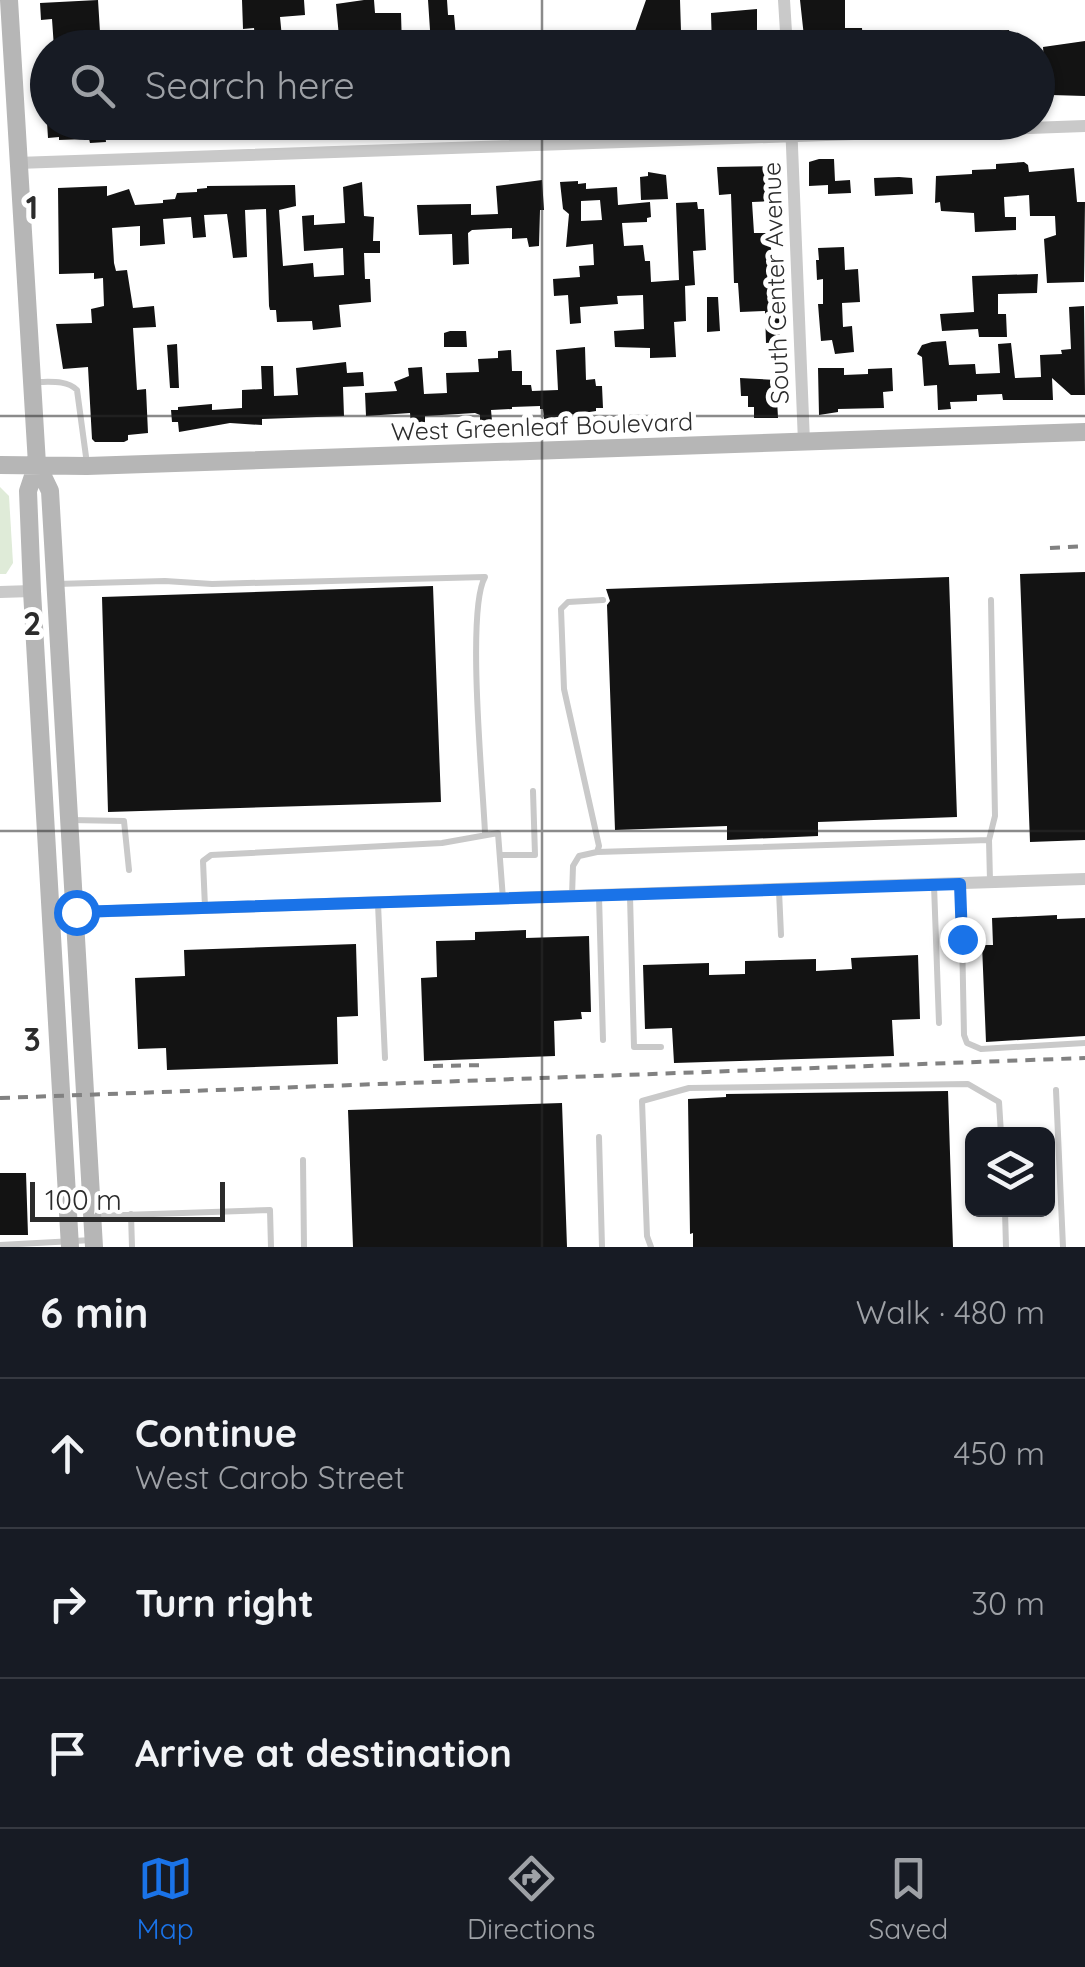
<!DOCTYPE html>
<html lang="en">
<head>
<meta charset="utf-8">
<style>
  :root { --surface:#171b24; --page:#20242c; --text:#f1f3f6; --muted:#9ea1a6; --line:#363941; --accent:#1a73e8 }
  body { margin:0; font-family:Quicksand,sans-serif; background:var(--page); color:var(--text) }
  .controls { position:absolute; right:30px; bottom:30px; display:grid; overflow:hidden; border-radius:15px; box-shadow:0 2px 8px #0004 }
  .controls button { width:90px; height:90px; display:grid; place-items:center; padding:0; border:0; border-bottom:2px solid var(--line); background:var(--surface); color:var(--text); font:50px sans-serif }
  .scale { position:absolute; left:30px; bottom:25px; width:195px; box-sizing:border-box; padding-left:10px; border:5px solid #2c2c2c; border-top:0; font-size:28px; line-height:35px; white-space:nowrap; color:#2c2c2c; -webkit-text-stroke:8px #fff; paint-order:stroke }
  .stop { position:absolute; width:30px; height:30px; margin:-22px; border:8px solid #1a73e8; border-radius:50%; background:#fff }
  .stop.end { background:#1a73e8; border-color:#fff; box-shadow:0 2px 10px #0008 }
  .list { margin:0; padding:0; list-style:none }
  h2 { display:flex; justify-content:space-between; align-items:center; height:130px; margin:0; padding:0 40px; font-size:42px }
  h2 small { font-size:32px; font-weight:400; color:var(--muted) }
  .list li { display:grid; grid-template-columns:65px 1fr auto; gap:30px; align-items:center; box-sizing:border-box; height:150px; padding:0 40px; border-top:2px solid var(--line) }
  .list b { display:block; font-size:38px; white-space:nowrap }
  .list p { margin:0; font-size:32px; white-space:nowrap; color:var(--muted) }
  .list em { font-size:32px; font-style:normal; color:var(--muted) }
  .icon { flex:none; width:55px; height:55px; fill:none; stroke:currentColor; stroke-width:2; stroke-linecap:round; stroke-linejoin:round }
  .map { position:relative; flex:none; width:1085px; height:1247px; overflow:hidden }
  .search { position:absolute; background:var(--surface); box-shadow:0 2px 8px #0004; left:30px; right:30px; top:30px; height:110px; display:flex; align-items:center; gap:25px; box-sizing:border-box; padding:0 35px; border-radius:55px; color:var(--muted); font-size:38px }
  .sheet { height:580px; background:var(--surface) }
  nav { display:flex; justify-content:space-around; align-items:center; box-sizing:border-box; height:140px; border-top:2px solid var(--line); background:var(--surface); font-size:28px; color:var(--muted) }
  nav a { display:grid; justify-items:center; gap:5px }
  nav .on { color:var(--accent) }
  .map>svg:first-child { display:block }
  .green { fill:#dfebd8 }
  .building { fill:#131313; fill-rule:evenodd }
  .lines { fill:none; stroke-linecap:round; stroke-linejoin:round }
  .lane { stroke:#c9c9c9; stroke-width:6 }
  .street { stroke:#c9c9c9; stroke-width:12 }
  .secondary { stroke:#b6b6b6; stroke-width:18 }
  .rail { stroke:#818181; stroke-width:4; stroke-dasharray:10 8; stroke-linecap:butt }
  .route { stroke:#1a73e8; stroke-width:12 }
  .grid { fill:none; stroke:#2c2c2c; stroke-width:2.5; stroke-opacity:0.55 }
  .labels { text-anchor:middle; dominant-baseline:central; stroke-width:10; stroke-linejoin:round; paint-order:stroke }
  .street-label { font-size:25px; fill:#2c2c2c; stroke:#fff }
  .grid-label { font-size:32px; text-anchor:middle; font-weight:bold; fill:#2c2c2c; stroke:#fff; stroke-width:10; stroke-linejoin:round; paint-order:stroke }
</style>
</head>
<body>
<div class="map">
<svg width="1085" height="1247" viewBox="0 0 1085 1247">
  <rect width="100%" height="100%" fill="#fff"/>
  <!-- green -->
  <path class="green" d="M0,487L9,496L13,563L6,574H0Z"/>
  <!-- building -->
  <path class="building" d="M98,0L101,48H54L52,19L41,20L40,3Z
    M242,0H304L305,15L280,17L283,48H256L254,28L243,29Z
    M364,0H374L375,13H401L402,48H390L389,31L363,32L364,48H340L336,4Z
    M428,0H447L448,15H454L456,37L441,38V30H430Z
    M646,0H680L681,31H676V48H634V34Z
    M800,0H845V28H862L863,41L805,46Z
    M757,9V48H712L711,13Z
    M1009,30L1011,48L983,45L982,31Z
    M1085,41V96L1051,95L1047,94L1046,90H1040L1039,76L1045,75L1043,47Z
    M47,122H111V133H105L106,142L90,143L89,139L59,140V137L48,138Z
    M819,159H834L835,181L850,180L851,193L828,194V185L809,186V162Z
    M1024,162L1028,165L1029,172L1074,168L1077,202H1085L1084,282L1047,283L1044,239L1056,235L1055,216H1030L1029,195L1004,197L1005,217H1016V230L975,232L974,213L941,211L940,202L935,203L936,176L972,174V170L996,169V164Z
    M773,166V201L752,202L754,233H770L774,293H778V299H782V310H779L780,342L766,343L765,311L740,312L738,283H734L731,194L719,195L717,167Z
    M648,172L666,175L668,199L641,200L640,177L648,176Z
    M899,177L912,178L913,194L875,196L874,178Z
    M542,180L544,210H540L539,246L529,247L527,238L512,239V228L472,230L468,233L469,264L453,265L452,234L419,235L417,205L471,204V215L498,214L496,186Z
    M578,181V184L586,183V189L617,187L618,205L650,202L651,217L647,218V222L622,223L624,246L643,245L645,261H650L651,282L679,280L676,203L697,202L698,209H704L706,250L693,251L695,285L685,286L686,321L674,322L676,357L650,358V348L615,347L614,331L644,329L643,295L617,296L618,304L580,307L581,323L570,324L568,295L554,296L553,279L580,277L579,266L594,265L593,244L566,247L569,214L563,209L560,182ZM600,200L602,220L581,221V201Z
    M362,182L364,216L374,217L373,241H380V253H364L365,279H370L371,302L339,305L341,327L313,330L312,321L277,322L276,310H270L269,306L266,209L245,210L247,257L233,258L227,214L204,215L206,237L193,238L191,217L163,219L165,244L140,246V226L112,228L114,263L116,271L127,270L133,308L154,306L156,327L133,328L137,390L146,389L148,433L128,435V440L124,442H95L92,439L88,367L63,369L56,324L92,323L91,309L104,306L103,278L94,279V273L59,274L58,188L107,186V196L129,189L135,205L163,203V200L175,199L177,193L197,192V189L207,188V186L295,185L296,206L279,210L283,266L313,263L314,277L344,275L343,248L304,251L302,216L314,215V225L345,223L343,187Z
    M844,247L845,270L858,269L860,302L842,303L843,327L852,326L854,352L835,354L832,340L821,341L818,304H823V279L817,280L816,260H819L818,248Z
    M1038,274L1037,293L998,294V314H1006L1007,337H979L978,329L942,331L940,314L974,312L972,276Z
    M707,297H718L720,331L707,332Z
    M1084,306L1085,395H1071L1052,378L1053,400H1003L1002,394L977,395V401L950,402L951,409L938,410L937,385L924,386L922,357L917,354L922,345L932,342L946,341L949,365L975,364L976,374L1000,373L998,344L1011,343L1015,378L1041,377L1040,355L1062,354L1061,350L1071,349L1069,307Z
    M450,331H466L467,347H444V333Z
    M177,344L179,388H170L167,345Z
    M585,347L586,380L595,379L596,386H602L603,408H596V411L544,419L543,409H540V406L512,407V409L491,410L492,421H480V415L475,413L425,416V424H411L410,413L366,416L365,393L397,391L394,382L409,376L408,368L422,367L424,394L447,393L446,373L479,372L478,359L498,358V351L511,350L512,371H522V385H531L532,391L558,390L556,350Z
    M346,362L347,373L363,372L364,386L343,387L344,416L262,419V425L230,423L179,432L178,422H172L171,410H178V407L212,404V410L242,408V390L262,389L261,366H273L274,396L298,395L296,368Z
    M818,368H844V375L868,374V369L892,368L893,391L883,392L884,408L838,409V412L819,415Z
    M740,378L776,380L778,418H754V407H748V396H741Z
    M1085,572V840L1030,842L1020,574Z
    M949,577L957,817L818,822V836L727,840V826L615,830L607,605L610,601L606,589Z
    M433,586L441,802L108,812L102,597Z
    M1057,915V919L1085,918V1036L986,1042L982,945H993L992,918Z
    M526,930V938L589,936L591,1012H581L582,1019L554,1021L555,1056L424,1061L421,978L437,977L436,941L475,940V932Z
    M356,944L358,1016L337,1017L338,1064L167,1070L166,1048L138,1049L135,978L185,976L184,950Z
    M918,955L920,1019L892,1020L894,1056L674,1063L672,1028L645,1029L643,965L709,963V975L745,974V961L816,959V971L852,969L851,958Z
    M948,1091L953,1247H693V1233L690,1234L688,1099L726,1097V1094Z
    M562,1103L567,1247H353L348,1110Z
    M0,1173H26L28,1235H0Z"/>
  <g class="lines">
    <!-- lane -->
    <path class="lane" d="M37,382C51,382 67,380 77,390L87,464
      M56,584L165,581L212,584L485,577C466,610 483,785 485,833
      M71,820L124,821L129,870
      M989,840L995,816L991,600
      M597,852L989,840L990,881
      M500,855H535L533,791
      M961,884L964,1035L967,1043L981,1049L1085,1043
      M934,885L939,1023
      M779,891L781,935
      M572,896L573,866L579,856L597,852L599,846L564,689L561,609L568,602L603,600
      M599,896L603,1040
      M630,896L634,1047H661
      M378,904L385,1058
      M205,907L203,861L211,855L442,843L498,833L503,899
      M1056,1090L1063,1247
      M599,1137L602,1247
      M303,1160L304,1247
      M1005,1210L1006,1247
      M131,1214L132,1247
      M94,1216L270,1210L271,1247
      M0,1245L92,1240
      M651,1247L647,1236L642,1101L689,1088L968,1084L999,1102L1001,1134"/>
    <!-- street -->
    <path class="street" d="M784,0L787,48
      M791,122L804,442
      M17,163L1085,126
      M0,592L32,591
      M51,913L1085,879"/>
    <!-- secondary -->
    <path class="secondary" d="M9,0L37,464L28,491L32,591L70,1247
      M37,464L50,491L94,1247
      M0,465L87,466L1085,432"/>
    <!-- rail -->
    <path class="rail" d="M1050,548L1085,546
      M433,1066L486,1065
      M0,1098L1085,1058"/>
  </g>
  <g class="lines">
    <!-- route -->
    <path class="route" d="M76,912L960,884L962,939"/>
  </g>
  <!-- grid -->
  <path class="grid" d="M542,0V48M542,122V1247M0,416H1085M0,831H1085"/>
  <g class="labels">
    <!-- street labels -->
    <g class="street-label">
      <text transform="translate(775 283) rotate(-92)">South Center Avenue</text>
      <text transform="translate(542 426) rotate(-2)">West Greenleaf Boulevard</text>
    </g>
  </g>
  <g class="grid-label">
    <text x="32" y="219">1</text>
    <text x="32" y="635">2</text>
    <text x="32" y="1051">3</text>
  </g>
</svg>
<div class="controls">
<button><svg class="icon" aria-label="layers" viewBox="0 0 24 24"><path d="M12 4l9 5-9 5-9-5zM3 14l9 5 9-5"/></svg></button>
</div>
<div class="scale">100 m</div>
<div class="stop" style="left:76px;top:912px"></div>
<div class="stop end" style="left:962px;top:939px"></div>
<div class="search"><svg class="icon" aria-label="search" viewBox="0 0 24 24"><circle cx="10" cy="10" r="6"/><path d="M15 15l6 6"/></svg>Search here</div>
</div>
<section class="sheet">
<h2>6 min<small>Walk · 480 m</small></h2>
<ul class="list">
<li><svg class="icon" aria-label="ahead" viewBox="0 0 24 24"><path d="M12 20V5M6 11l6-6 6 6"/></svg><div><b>Continue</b><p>West Carob Street</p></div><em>450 m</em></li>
<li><svg class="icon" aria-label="right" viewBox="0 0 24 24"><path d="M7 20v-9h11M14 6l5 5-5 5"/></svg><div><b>Turn right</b></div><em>30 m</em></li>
<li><svg class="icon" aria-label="arrive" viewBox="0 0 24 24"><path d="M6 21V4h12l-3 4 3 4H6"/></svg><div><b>Arrive at destination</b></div></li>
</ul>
</section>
<nav>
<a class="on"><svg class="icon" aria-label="map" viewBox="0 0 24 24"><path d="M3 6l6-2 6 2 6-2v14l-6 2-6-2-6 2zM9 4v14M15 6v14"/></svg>Map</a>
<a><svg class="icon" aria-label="directions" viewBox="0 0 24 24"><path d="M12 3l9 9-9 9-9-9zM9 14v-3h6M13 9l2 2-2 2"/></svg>Directions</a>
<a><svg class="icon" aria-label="saved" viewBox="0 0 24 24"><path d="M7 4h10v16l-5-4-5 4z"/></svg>Saved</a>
</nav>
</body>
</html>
